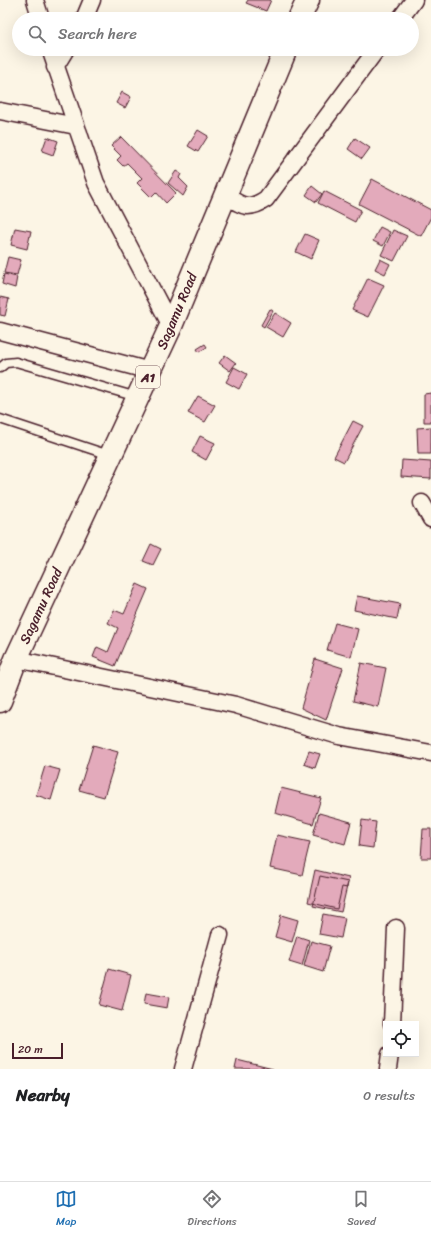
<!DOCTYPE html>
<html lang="en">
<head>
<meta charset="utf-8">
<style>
  :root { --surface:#fff; --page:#f6f6f6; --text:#202124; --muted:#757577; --line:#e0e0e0; --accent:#1f6fb2 }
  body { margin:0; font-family:Sriracha,sans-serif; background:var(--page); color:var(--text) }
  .controls { position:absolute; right:12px; bottom:12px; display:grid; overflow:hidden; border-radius:0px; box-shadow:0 4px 16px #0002 }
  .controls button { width:36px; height:36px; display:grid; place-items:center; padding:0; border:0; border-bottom:1px solid var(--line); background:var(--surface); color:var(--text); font:20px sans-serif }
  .scale { position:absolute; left:12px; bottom:10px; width:51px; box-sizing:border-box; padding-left:4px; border:2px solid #4a1f2b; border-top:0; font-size:11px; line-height:14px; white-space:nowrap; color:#4a1f2b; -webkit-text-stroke:3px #fcf5e5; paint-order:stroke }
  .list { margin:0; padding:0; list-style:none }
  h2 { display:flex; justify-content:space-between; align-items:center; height:52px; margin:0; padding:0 16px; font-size:17px }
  h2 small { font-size:13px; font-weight:400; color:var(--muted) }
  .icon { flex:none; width:22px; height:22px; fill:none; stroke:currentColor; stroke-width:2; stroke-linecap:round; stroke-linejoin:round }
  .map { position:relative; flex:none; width:431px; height:1069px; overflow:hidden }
  .search { position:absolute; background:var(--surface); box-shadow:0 4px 16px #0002; left:12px; right:12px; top:12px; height:44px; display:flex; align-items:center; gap:10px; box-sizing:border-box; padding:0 14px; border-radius:22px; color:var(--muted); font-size:15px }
  .sheet { height:112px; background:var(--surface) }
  nav { display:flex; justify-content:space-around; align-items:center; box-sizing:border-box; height:56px; border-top:1px solid var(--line); background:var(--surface); font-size:11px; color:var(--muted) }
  nav a { display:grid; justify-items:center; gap:2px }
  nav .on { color:var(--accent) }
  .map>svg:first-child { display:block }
  .building { fill:#e3aabb; stroke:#4a1f2b }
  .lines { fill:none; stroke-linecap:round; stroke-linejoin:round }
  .service-casing { stroke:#4a1f2b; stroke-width:11 }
  .minor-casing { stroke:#4a1f2b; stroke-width:19 }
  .trunk-casing { stroke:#4a1f2b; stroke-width:25 }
  .service { stroke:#fcf5e5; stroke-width:8 }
  .minor { stroke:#fcf5e5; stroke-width:16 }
  .trunk { stroke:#fcf5e5; stroke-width:22 }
  .labels { text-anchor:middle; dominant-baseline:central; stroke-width:3.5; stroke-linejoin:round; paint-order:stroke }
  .shield { fill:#fcf5e5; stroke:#7f5f63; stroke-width:1 }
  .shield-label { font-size:13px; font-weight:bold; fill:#4a1f2b }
  .street-label { font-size:14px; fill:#4a1f2b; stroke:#fcf5e5 }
</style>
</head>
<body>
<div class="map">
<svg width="431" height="1069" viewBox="0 0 431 1069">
  <rect width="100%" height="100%" fill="#fcf5e5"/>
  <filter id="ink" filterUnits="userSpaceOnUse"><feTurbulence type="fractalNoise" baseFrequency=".025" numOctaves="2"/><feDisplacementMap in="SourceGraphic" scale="8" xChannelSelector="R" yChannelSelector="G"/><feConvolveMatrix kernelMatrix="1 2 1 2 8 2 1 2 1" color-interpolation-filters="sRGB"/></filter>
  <g filter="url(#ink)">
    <!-- building -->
    <path class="building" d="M248,0H271L266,11L246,3Z
      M122,92L131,97L125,108L116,103Z
      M198,130L208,136L198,152L188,146Z
      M47,137L58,141L53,155L42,151Z
      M121,137L176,193L166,203L156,192L151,197L137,183L142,178L127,163L123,166L117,160L121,156L111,146Z
      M355,138L370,148L362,159L348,149Z
      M176,171L181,174L179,178L188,187L183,196L168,183Z
      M372,179L431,210V217L421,236L359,204Z
      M312,186L322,194L316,202L306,195Z
      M324,191L361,210L355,222L318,203Z
      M380,227L390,232L383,246L373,241Z
      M15,228L31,231L27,249L11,245Z
      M393,230L407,236L394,261L381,255Z
      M305,234L319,240L311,259L296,252Z
      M8,257L21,260L17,275L4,273Z
      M380,259L390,264L385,274L375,269Z
      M4,274L17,277L15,288L2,284Z
      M368,278L384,285L368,317L352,310Z
      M0,297L9,299L5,316L0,315Z
      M270,309L273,311L264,327L261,325Z
      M275,313L291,323L283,337L266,327Z
      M205,344L207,347L199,352L197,349Z
      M225,355L236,363L230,371L219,363Z
      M234,367L247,374L239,389L226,382Z
      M431,393V422H424V394Z
      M198,396L215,405L205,422L188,413Z
      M353,421L363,426L344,462L334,457Z
      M431,427V454H418L417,428Z
      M200,436L215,443L206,460L192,452Z
      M402,460L431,462V479L401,477Z
      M151,544L161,549L153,565L143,561Z
      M137,584L148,589L115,666L93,657L97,647L108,652L118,628L108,623L114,610L124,614Z
      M357,596L400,604L397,619L354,610Z
      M335,623L358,629L351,657L327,650Z
      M315,659L343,668L326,720L301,708Z
      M361,663L386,668L378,707L353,701Z
      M93,745L118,752L104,797L79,790Z
      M309,751L320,754L315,768L304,764Z
      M45,766L60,770L51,800L36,795Z
      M281,788L321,798L313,824L275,813Z
      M319,813L351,822L345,844L313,835Z
      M362,820L376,822L373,848L359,846Z
      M423,829H431V858H421Z
      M277,835L310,842L302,875L270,868Z
      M315,870L349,878L347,888L342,887L337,909L308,902Z
      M320,876L348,882L341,912L313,906Z
      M323,914L345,918L341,938L319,934Z
      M281,915L298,920L292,942L275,937Z
      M297,936L309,940L302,966L289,962Z
      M311,941L330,946L323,972L304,966Z
      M109,969L131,975L122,1011L99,1005Z
      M146,993L169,997L167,1008L144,1004Z
      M237,1060L273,1069H235Z"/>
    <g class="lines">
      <!-- service casing -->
      <g class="service-casing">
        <path id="service" d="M0,368L6,363L16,362L137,397
          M0,419L109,455"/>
      </g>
      <!-- minor casing -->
      <g class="minor-casing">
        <path id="minor" d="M35,0L41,19
          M84,19L92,0
          M400,19L414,0
          M50,49L96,183L171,326
          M55,67L66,49
          M0,111L76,126L79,133
          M225,195C242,206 248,211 266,199L377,49
          M0,331L150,371
          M422,503L431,519
          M16,659L236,705L339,736L431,753
          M392,1024L396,928
          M183,1069L220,935
          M388,1069L390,1054"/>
      </g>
      <!-- trunk casing -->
      <g class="trunk-casing">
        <path id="trunk" d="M299,19L308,0
          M0,701L16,659L171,326L286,49"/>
      </g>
      <!-- service -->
      <use href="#service" class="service"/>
      <!-- minor -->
      <use href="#minor" class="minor"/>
      <!-- trunk -->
      <use href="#trunk" class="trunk"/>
    </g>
  </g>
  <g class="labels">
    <!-- shield labels -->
    <rect class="shield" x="136" y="366" width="24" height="22" rx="3"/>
    <g class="shield-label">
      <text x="148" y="377">A1</text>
    </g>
    <!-- street labels -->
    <g class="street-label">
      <text transform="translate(177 311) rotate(-67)">Sagamu Road</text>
      <text transform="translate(41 606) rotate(-65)">Sagamu Road</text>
    </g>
  </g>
</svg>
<div class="controls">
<button><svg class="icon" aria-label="locate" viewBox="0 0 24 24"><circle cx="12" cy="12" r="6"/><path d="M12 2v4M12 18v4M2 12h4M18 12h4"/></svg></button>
</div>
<div class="scale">20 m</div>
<div class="search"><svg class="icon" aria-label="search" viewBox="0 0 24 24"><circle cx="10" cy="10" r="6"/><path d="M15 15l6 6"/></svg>Search here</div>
</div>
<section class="sheet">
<h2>Nearby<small>0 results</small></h2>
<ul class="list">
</ul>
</section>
<nav>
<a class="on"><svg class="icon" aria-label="map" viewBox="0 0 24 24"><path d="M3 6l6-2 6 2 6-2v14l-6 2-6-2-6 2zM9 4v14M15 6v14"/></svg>Map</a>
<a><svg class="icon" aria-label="directions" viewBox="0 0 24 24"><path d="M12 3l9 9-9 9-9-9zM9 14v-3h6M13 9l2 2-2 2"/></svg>Directions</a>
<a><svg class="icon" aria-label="saved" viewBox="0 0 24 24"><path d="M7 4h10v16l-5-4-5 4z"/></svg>Saved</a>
</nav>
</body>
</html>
